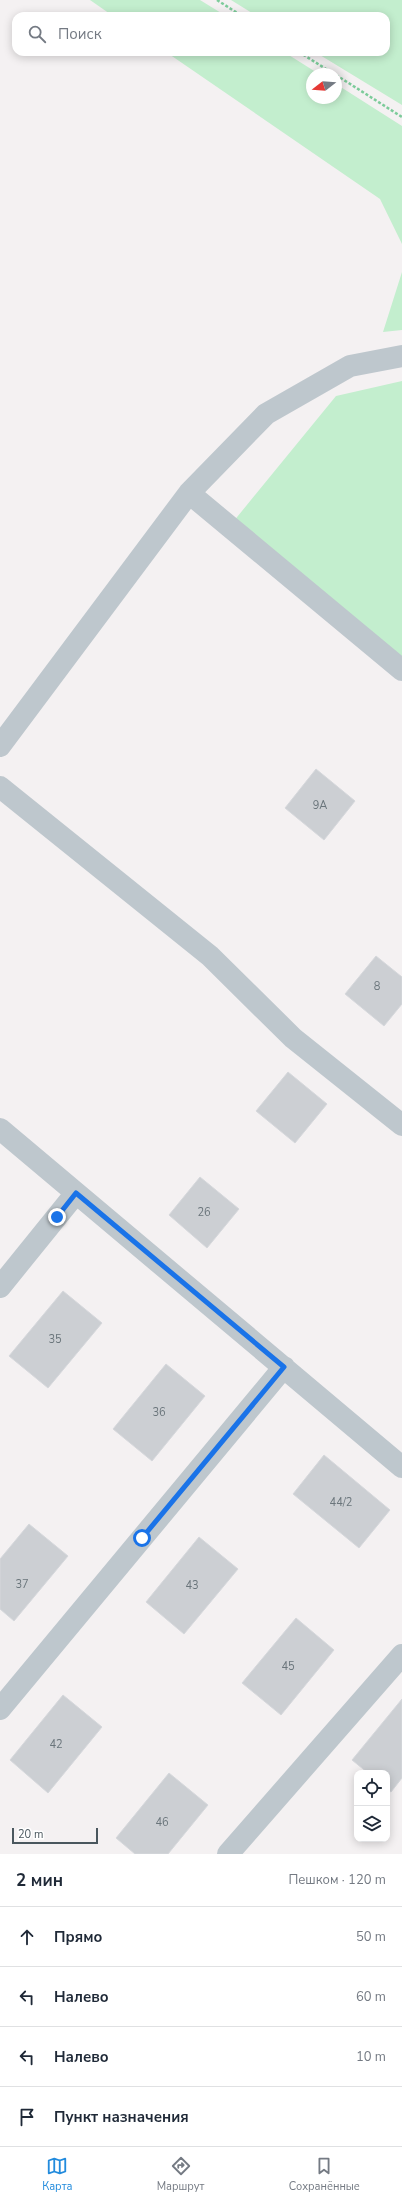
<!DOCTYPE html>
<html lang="ru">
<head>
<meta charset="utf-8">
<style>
  :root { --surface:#fff; --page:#f6f6f7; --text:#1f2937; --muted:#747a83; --line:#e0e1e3; --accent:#228bdd }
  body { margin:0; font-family:"Nunito Sans",sans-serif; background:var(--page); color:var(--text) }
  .controls { position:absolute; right:12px; bottom:12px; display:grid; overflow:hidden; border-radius:8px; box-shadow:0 2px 10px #0003 }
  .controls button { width:36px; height:36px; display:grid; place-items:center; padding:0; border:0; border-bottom:1px solid var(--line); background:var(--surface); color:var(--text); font:20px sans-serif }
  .compass { position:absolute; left:306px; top:68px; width:36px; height:36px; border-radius:50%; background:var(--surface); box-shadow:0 2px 10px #0003; rotate:253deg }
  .scale { position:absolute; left:12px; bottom:10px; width:86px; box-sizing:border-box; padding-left:4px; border:2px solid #4a575e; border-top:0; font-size:11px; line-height:14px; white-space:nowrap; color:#4a575e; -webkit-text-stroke:3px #fff; paint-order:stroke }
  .stop { position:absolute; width:12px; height:12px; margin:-9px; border:3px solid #1a73e8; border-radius:50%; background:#fff }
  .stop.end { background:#1a73e8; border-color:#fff; box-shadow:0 1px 4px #0008 }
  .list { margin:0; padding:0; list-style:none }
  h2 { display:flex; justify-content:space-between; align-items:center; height:52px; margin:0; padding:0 16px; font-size:17px }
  h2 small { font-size:13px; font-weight:400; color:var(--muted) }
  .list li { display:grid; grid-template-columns:26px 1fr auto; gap:12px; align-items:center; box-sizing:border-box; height:60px; padding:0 16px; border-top:1px solid var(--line) }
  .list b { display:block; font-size:15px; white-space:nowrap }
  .list em { font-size:13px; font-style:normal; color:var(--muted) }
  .icon { flex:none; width:22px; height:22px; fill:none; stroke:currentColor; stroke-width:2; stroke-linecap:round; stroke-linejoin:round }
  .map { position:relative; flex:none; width:402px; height:1854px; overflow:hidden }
  .search { position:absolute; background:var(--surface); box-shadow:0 2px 10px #0003; left:12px; right:12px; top:12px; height:44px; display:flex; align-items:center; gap:10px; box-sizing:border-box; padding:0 14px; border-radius:12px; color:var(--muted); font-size:15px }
  .sheet { height:292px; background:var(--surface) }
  nav { display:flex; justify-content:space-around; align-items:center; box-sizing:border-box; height:56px; border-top:1px solid var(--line); background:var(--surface); font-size:11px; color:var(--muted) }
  nav a { display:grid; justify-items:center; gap:2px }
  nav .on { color:var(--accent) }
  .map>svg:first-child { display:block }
  .green { fill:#c3eece }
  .building { fill:#cccfd3; stroke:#d6d8dc }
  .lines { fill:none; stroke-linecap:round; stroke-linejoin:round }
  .path { stroke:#7ccb9a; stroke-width:2.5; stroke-dasharray:3 2; stroke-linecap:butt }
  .minor { stroke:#bec7cd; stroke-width:22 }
  .route { stroke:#1a73e8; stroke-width:5 }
  .labels { text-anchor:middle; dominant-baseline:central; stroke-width:3; stroke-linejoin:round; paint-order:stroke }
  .number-label { font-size:11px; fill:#6a757b }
</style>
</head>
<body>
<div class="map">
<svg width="402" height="1854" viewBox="0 0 402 1854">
  <rect width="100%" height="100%" fill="#f4f1f2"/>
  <!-- green -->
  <path class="green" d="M90,0H200L226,16H113Z
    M231,0H402V105L315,52H386V16H257Z
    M166,52H284L319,74H312V98H336V84L402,126V244L380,199Z
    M402,272V330L383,332Z
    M402,381V657L233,522L336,396Z"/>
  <!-- building -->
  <path class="building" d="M316,769L355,801L324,840L285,808Z
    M376,956L402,977V1004L384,1026L345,994Z
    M288,1072L327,1104L295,1143L256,1111Z
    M200,1177L239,1209L207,1248L169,1215Z
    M63,1291L102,1323L48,1388L9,1356Z
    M166,1364L205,1396L152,1461L113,1429Z
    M324,1455L390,1510L359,1548L293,1494Z
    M29,1524L68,1556L14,1621L0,1609V1559Z
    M199,1537L238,1569L184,1634L146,1602Z
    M296,1618L334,1650L281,1715L242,1683Z
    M63,1695L102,1727L48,1793L10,1760Z
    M402,1699V1778L391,1792L387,1789V1773H368L352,1760Z
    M169,1773L208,1805L168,1854H135L116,1838Z"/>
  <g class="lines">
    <!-- path -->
    <path class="path" d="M217,0L242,16
      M299,52L334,74
      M336,75L402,117"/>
    <!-- minor -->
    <path class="minor" d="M189,493L402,670
      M0,746L189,493L266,414L350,366L402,356
      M0,787L210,956L293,1038L402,1125
      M0,1129L402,1467
      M0,1287L76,1193
      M0,1709L284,1367
      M228,1854L402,1655"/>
  </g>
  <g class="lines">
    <!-- route -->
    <path class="route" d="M57,1217L76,1193L284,1367L142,1538"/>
  </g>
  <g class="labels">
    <!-- number labels -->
    <g class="number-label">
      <text x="320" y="805">9А</text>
      <text x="377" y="986">8</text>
      <text x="204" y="1212">26</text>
      <text x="55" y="1339">35</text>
      <text x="159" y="1412">36</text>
      <text x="341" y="1502">44/2</text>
      <text x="22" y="1584">37</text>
      <text x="192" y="1585">43</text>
      <text x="288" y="1666">45</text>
      <text x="56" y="1744">42</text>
      <text x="162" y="1822">46</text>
    </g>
  </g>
</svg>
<div class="controls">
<button><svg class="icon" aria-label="locate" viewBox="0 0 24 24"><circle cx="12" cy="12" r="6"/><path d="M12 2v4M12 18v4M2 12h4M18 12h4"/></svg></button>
<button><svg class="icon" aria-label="layers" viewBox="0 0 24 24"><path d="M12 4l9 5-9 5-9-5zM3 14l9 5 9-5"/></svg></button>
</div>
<svg class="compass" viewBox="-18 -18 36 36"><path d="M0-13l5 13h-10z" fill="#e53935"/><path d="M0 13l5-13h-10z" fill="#747a83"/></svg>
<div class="scale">20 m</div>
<div class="stop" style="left:142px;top:1538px"></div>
<div class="stop end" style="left:57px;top:1217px"></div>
<div class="search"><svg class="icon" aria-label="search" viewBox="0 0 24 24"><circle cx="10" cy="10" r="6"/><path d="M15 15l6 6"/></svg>Поиск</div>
</div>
<section class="sheet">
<h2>2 мин<small>Пешком · 120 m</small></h2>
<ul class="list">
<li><svg class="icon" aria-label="ahead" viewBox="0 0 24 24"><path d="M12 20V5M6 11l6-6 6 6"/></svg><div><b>Прямо</b></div><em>50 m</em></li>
<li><svg class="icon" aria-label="left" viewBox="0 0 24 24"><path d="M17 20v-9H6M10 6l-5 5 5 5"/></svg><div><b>Налево</b></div><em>60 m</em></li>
<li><svg class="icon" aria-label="left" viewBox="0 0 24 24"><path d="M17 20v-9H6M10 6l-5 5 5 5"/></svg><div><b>Налево</b></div><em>10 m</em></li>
<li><svg class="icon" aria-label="arrive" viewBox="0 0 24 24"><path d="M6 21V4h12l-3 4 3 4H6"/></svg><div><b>Пункт назначения</b></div></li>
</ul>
</section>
<nav>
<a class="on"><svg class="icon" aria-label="map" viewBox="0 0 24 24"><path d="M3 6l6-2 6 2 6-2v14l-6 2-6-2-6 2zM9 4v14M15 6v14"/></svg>Карта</a>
<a><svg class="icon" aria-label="directions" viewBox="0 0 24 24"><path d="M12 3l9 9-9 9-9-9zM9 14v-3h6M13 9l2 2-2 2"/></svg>Маршрут</a>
<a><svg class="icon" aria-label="saved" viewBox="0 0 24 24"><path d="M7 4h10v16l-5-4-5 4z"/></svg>Сохранённые</a>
</nav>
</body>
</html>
